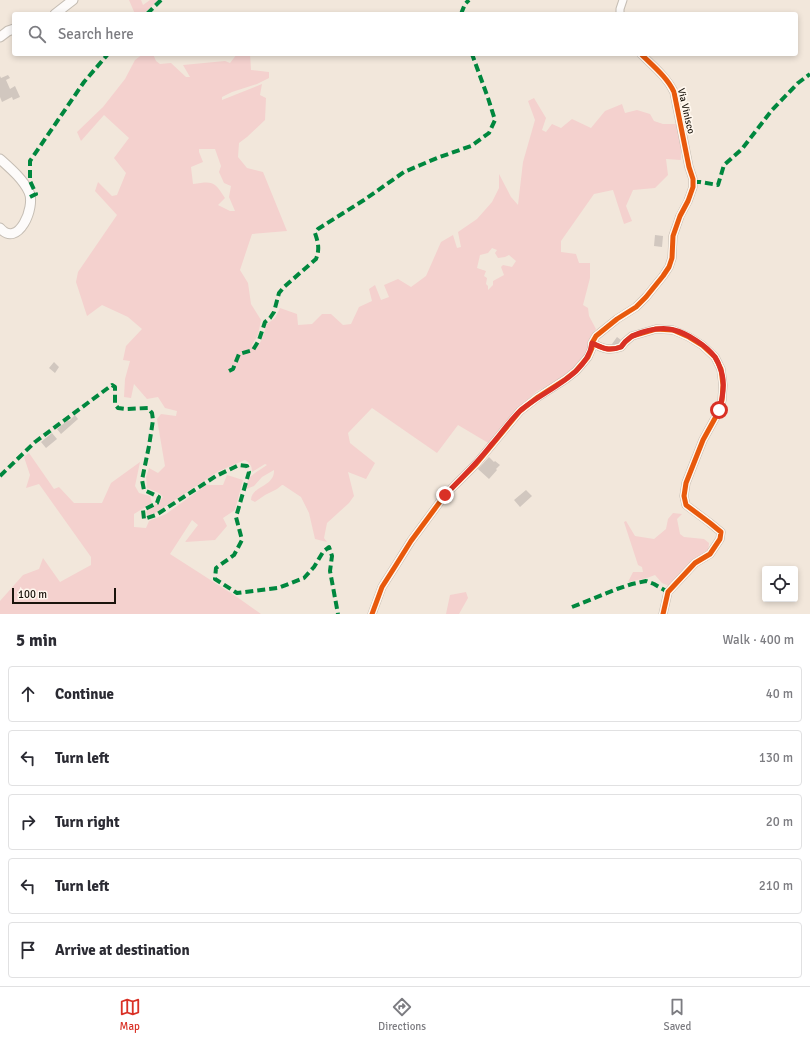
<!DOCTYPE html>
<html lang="en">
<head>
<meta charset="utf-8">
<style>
  :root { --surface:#fff; --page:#f2f2f3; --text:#2b2b33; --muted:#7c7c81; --line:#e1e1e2; --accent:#d93025 }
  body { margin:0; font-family:Signika,sans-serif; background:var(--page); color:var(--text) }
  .controls { position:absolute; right:12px; bottom:12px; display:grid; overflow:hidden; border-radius:4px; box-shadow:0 2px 6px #0003 }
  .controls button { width:36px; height:36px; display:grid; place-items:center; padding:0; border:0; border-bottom:1px solid var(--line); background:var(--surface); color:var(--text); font:20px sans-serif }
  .scale { position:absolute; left:12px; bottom:10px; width:104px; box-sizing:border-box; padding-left:4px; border:2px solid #1a140c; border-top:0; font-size:11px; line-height:14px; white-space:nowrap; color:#1a140c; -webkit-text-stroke:3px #fff7ee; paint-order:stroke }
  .stop { position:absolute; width:12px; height:12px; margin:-9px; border:3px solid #d93025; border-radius:50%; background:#fff }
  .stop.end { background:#d93025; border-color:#fff; box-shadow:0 1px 4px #0008 }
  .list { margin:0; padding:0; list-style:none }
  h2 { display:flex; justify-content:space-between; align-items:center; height:52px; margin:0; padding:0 16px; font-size:17px }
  h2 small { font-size:13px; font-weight:400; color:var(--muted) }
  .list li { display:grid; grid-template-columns:26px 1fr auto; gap:12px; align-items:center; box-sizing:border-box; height:56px; margin:0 8px 8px; padding:0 8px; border:1px solid var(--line); border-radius:4px }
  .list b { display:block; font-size:15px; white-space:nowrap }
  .list em { font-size:13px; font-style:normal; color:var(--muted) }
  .icon { flex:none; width:22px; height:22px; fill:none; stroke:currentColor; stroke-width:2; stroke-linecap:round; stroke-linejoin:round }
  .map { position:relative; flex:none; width:810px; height:614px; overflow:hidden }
  .search { position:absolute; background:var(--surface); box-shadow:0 2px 6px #0003; left:12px; right:12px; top:12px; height:44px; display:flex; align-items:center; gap:10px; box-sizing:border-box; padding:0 14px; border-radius:4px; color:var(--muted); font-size:15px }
  .sheet { height:372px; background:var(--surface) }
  nav { display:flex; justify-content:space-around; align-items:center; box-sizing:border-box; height:56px; border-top:1px solid var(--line); background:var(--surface); font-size:11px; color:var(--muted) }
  nav a { display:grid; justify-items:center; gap:2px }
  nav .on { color:var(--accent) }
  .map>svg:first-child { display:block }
  .green { fill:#f4d1ce; fill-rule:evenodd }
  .building { fill:#d1c7bf }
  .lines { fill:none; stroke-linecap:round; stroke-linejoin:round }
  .street-casing { stroke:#c5bdb3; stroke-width:9 }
  .secondary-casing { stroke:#c5bdb3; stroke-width:11 }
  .street { stroke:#fdfbfa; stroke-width:7 }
  .secondary { stroke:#fdfbfa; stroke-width:9 }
  .quiet { stroke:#00873e; stroke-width:4; stroke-dasharray:8 4; stroke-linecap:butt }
  .cycleway-casing { stroke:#fff7ee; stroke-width:8 }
  .cycleway { stroke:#e8590c; stroke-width:5 }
  .route { stroke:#d93025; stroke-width:5 }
  .labels { text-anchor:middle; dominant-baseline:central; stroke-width:3.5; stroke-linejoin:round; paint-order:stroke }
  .street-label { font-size:10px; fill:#1a140c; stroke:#fff7ee }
</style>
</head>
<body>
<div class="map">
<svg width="810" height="614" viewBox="0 0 810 614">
  <rect width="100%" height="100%" fill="#f2e7db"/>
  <!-- green -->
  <path class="green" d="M129,0H141L143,5L150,0H159L143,14H135Z
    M143,54H153L156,61L160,64L171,63L186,77H190L183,65L225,61L230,63L237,54H250L251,70L269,72V78L257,84L232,92L222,97V100L262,84L260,95L266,98L265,120L247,137L239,143L238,157L247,168L263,172L287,231L252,234L240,270L248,283L251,304L261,320L258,335L252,345L255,350L261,341L267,324L275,318L280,308L297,314L298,325L312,324L322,314H331L343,325L351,324L359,307L372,301L369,289L375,285L381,300L389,297L384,285L398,279L411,287L426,276L441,242L453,235L457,248L461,247L458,232L477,219L492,202L499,188V174L511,197L518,205L523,162L535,120L528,101L534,98L546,118L542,130L546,132L552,124L561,128L572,119L591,128L605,111L622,104L625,113L637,110L650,114L654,121L663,124H676L681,140V160L666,159L668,175L655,188L633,190L626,206L632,221L624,224L613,190L594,194L561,241V252L576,254L579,263H590V278L583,305L588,308L589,316L596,329L590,338V346L584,356L575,367L563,379L537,391L527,400L516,411L490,444L458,425L437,453L372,408L348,433L350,443L375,463L366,479L348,472L354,496L349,503L327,523L324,538L327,542L315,539L309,513L301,497L283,485H282L277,489L265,495L255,502L251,500C251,486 275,487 274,470L262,477L254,486L246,489C245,477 257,472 267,465L265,464L252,472C252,466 250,463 245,460L219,471L152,515L148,516L146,512L148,509L159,502L163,497L159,493L147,488L146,477L149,468L158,473L165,466L157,419L161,414L176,416L177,411L165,408L158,397L147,399L134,384L131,398L124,397L125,379L130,361L123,360L126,346L142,329L128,317L102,305L87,316L76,282L78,272L117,215L95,191L98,182L112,196L117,195L126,173L114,158L129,138L104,115L81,141L77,132L103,107L125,79L135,60ZM199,149H215L221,166L219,172L224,183L231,186L229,197L235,211H230L218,205L225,198C214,181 213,181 193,184L191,167L203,162L199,152ZM492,248L497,250L495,253L498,258L505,257L509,255L516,261L512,267L503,265L501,267L504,275L493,281V285L488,290V286L486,284L487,278L484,276L486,271L477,268L480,255L488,253Z
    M29,453L54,489L59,487L74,503H102L111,483L140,462L135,486L139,493L150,496L152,503L134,514V527L146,528L149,521L166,514L206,485H223L227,475L243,480L235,510L223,518L227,526L215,540L185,542L198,525L192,520L170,554L237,597L261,614H0V601L23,575L39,569L43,558L60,582L91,565V557L39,484L26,488L30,475L24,457Z
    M673,513L682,514L677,519L680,534L684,537L704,539L709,543L708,552L669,586L662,583L655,575L647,578L628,582L633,572H643L642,567L638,565L624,522L626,521L635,536L654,539L666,529L668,519Z
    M466,592L468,598L459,614H446L450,595Z"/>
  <!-- building -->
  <path class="building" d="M8,75L10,78L6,80L10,89L15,86L20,97L13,100L12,97L2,102L0,97V76L1,78Z
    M655,235L663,236L662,247L654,246Z
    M617,337L621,340L616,347L612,344Z
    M54,362L59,367L55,373L49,368Z
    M75,415L78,419L61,434L57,429L68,420L69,421Z
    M52,433L57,439L46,448L41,442Z
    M489,457L494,462L495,461L500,465L496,469L497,470L489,479L478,469Z
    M526,490L532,496L520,507L514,500Z"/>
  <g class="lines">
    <!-- street casing -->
    <g class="street-casing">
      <path id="street" d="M620,14V9L623,0
        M592,343C604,349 609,351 621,347L625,342L632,336L656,329L673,330L689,337L702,345L715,357L721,369L723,385L722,400L719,411L703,440L686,483L684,496L686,505L710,523L721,532L720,539L710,554L695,563L668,592L663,614
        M372,614L382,587L396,565L411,541L445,495L476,464L520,411L538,397L566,379L576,371L588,357L592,348V343L596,336L617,319L636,307L646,297L663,276L669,267L672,258L673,236L680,216L688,201L693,187V179L689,167L674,92C667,77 653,66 641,54"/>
    </g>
    <!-- secondary casing -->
    <g class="secondary-casing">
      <path id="secondary" d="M55,14L73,0
        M0,37L8,31L14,29
        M0,159C10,168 23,179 29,192C36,207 18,249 0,228"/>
    </g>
    <!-- street -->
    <use href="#street" class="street"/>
    <!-- secondary -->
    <use href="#secondary" class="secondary"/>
    <!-- quiet -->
    <path class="quiet" d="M147,14L161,0
      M461,14L465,4L469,0
      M693,182H700L718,185L724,165L742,149L772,110L798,83L810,74
      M30,197L36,194L30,181V161L84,82L108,54
      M229,371L233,369L239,354L253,350L259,340L265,322L270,318L274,312L279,293L284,287L316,259C320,249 318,242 315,233L318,229L364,200L404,172L437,158L471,146L489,133L495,120L488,98L472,54
      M0,476L35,442L112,385L115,387V404L118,408L126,409L148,408L152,413L153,420L149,446L142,480L144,490L159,497L157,503L143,510L144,519L156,515L216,476L239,465L247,466L249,472L236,517L242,540L234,555L216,568L215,579L237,593L278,588L304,578L314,567L323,552L329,547L332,556L330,571L338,614
      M572,607L617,589L632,584L646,581L654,584L668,592"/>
    <!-- cycleway casing -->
    <g class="cycleway-casing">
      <path id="cycleway" d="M592,343C604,349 609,351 621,347L625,342L632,336L656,329L673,330L689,337L702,345L715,357L721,369L723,385L722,400L719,411L703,440L686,483L684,496L686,505L710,523L721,532L720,539L710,554L695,563L668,592L663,614
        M372,614L382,587L396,565L411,541L445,495L476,464L520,411L538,397L566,379L576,371L588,357L592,348V343L596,336L617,319L636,307L646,297L663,276L669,267L672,258L673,236L680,216L688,201L693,187V179L689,167L674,92C667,77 653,66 641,54"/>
    </g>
    <!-- cycleway -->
    <use href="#cycleway" class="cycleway"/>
  </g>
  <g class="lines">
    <!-- route -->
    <path class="route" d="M445,495C461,479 477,463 491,445C501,434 510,420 521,410C543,391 588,375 592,343C604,349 609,351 621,347C627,338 633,335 643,332C653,329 664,327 674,330C687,333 707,346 715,357C717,360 719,364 720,368C726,381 723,397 719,410"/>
  </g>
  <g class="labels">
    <!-- street labels -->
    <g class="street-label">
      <text transform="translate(686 111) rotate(77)">Via Vinisco</text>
    </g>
  </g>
</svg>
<div class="controls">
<button><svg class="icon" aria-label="locate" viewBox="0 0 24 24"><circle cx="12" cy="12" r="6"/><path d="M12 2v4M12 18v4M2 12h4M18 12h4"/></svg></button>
</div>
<div class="scale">100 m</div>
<div class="stop" style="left:719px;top:410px"></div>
<div class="stop end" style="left:445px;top:495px"></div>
<div class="search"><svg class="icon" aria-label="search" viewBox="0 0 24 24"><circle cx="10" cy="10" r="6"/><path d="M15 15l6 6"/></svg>Search here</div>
</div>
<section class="sheet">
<h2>5 min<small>Walk · 400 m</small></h2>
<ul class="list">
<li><svg class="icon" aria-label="ahead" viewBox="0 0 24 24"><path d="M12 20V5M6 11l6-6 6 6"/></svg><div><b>Continue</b></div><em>40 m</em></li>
<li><svg class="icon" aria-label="left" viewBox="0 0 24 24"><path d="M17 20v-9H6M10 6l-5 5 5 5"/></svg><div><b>Turn left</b></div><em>130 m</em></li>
<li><svg class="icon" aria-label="right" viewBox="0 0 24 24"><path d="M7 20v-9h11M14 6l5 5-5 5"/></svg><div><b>Turn right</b></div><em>20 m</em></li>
<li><svg class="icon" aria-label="left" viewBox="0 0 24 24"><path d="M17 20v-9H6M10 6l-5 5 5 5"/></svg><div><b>Turn left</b></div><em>210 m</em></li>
<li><svg class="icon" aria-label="arrive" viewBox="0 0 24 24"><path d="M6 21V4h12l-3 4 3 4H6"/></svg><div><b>Arrive at destination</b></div></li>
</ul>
</section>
<nav>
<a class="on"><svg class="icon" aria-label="map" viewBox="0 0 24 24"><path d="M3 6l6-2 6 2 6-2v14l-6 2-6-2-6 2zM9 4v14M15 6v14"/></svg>Map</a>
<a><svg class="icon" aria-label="directions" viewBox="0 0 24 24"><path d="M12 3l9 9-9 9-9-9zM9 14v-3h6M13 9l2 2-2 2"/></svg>Directions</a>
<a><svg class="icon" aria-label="saved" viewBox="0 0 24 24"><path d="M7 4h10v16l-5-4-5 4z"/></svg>Saved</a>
</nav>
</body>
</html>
